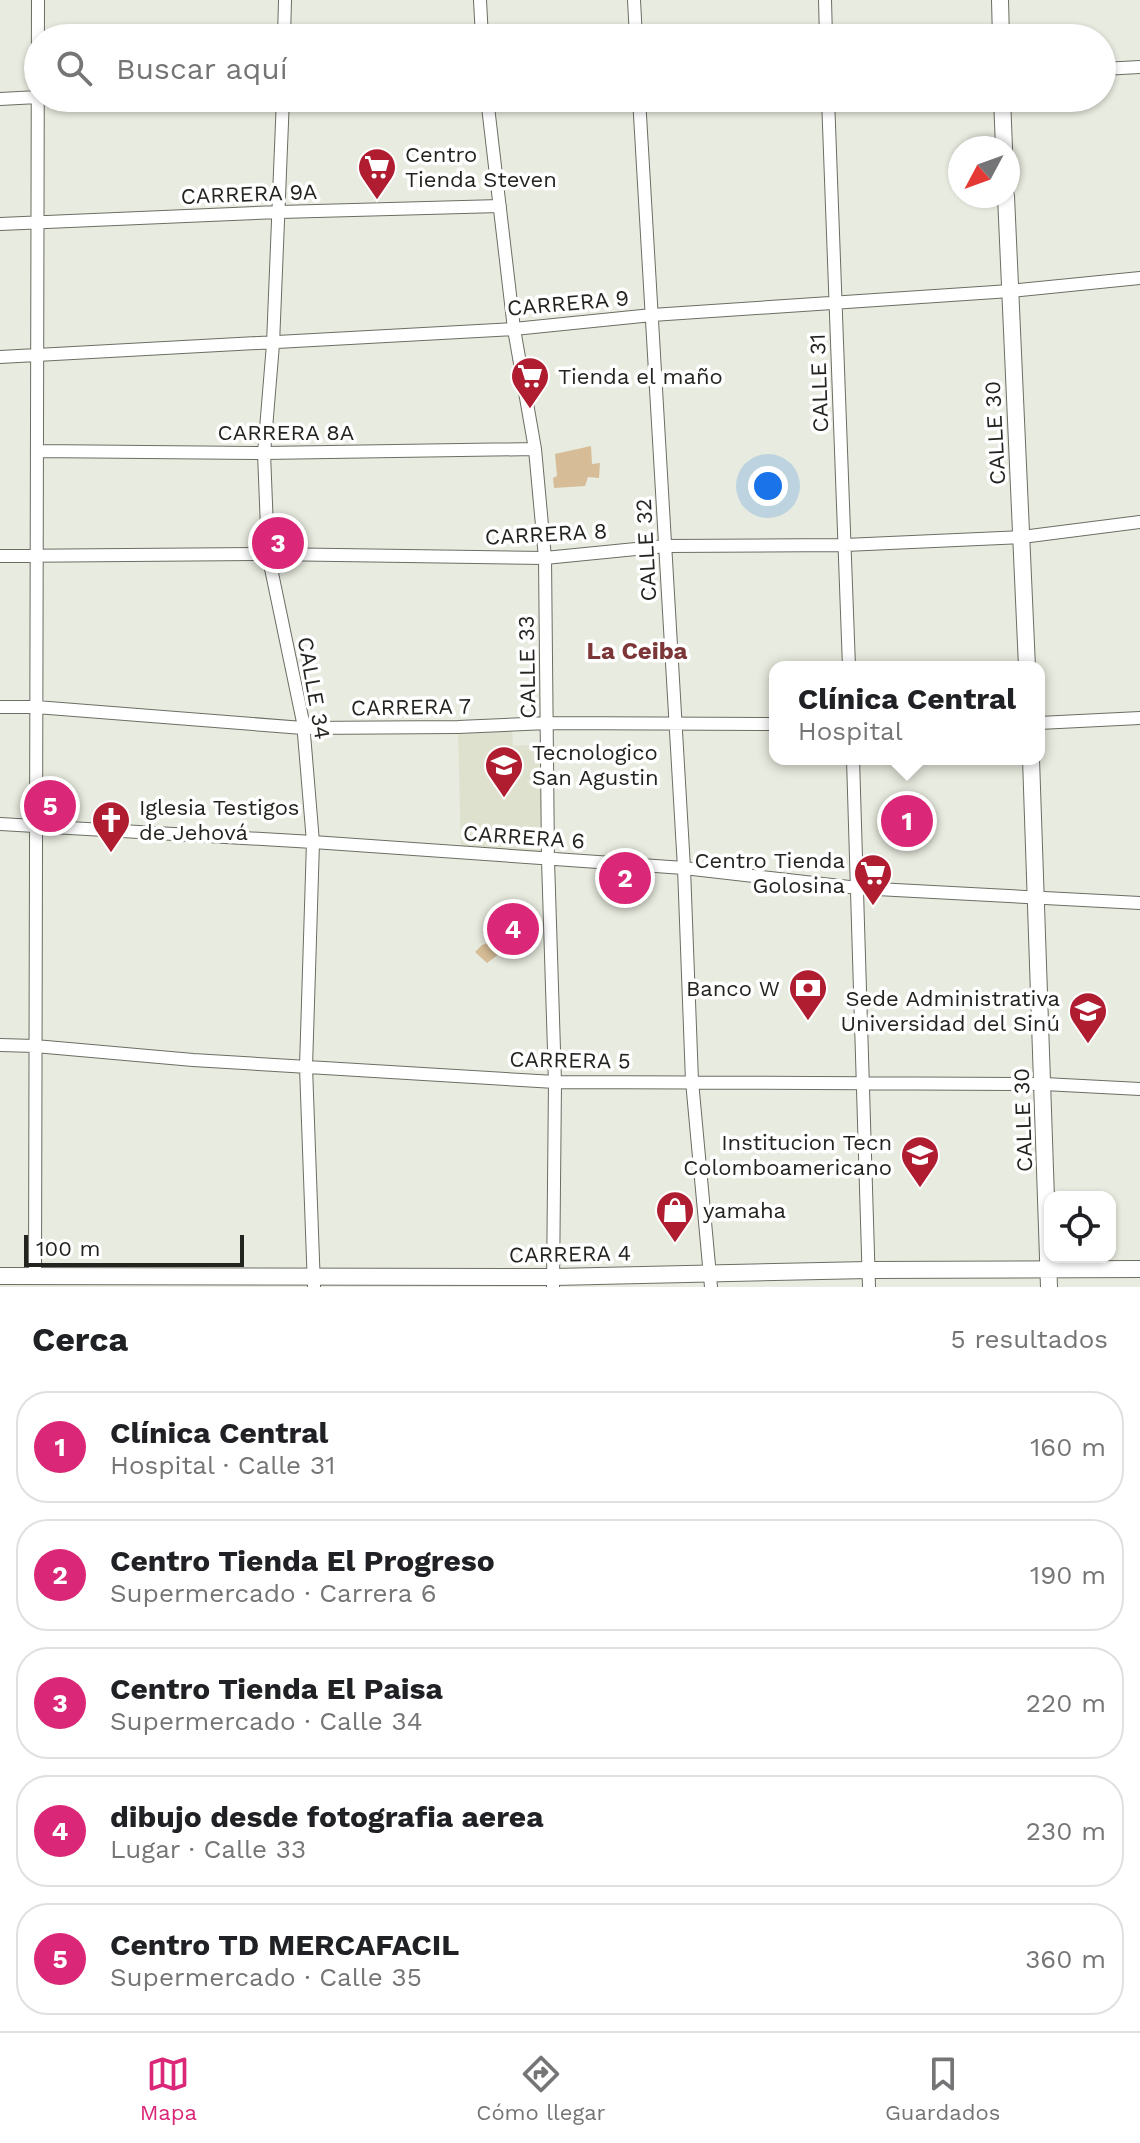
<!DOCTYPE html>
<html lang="es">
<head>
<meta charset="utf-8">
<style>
  :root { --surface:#fff; --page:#f2f2f2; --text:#202124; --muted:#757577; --line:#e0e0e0; --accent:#db2777 }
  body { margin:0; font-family:"Work Sans",sans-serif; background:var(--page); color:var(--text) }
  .controls { position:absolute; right:24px; bottom:24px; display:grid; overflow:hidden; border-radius:16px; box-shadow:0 2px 6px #0004 }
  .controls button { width:72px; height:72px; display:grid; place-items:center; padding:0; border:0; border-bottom:2px solid var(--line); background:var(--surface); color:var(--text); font:40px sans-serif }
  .compass { position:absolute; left:948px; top:136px; width:72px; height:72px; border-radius:50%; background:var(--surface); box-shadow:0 2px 6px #0004; rotate:229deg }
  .scale { position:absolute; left:24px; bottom:20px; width:220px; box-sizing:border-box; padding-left:8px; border:4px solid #232420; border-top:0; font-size:22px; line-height:28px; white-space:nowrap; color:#232420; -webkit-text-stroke:6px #fff; paint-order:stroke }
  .you { position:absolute; left:768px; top:486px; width:28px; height:28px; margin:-20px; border:6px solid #fff; border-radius:50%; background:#1a73e8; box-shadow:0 0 0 12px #1a73e833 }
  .badge { display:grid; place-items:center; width:52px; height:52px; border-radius:50%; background:var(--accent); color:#fff; font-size:26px; font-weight:700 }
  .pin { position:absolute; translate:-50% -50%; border:4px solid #fff; box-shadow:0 2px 8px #0006 }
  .popup { position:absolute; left:769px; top:661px; width:276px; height:104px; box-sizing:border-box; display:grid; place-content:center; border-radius:16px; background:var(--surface); filter:drop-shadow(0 2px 6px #0005); font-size:26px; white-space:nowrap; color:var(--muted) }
  .popup b { font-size:30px; color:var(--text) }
  .popup::after { content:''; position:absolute; left:50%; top:100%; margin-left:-16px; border:16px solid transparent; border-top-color:var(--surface) }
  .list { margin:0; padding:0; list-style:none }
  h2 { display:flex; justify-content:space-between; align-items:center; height:104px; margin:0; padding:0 32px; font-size:34px }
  h2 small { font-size:26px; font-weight:400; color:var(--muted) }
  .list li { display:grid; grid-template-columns:52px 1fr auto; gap:24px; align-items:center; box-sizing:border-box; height:112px; margin:0 16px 16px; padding:0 16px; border:2px solid var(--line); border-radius:32px }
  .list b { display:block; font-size:30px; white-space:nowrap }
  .list p { margin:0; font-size:26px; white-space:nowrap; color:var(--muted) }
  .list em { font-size:26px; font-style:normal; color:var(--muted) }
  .icon { flex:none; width:44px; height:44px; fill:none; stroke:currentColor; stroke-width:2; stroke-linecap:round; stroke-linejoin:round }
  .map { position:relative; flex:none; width:1140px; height:1287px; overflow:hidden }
  .search { position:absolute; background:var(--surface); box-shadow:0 2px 6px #0004; left:24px; right:24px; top:24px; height:88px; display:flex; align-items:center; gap:20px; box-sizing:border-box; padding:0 28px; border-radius:44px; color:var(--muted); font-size:30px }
  .sheet { height:744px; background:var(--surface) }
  nav { display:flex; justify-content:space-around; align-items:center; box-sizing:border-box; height:112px; border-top:2px solid var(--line); background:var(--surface); font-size:22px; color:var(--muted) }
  nav a { display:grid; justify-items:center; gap:4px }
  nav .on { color:var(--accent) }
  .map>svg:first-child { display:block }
  .built { fill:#dde1cd }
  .green { fill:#d6bd97 }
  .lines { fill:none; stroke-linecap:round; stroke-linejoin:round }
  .street-casing { stroke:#6c6e64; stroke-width:14 }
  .secondary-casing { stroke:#6c6e64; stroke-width:18 }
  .street { stroke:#fff; stroke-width:12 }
  .secondary { stroke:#fff; stroke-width:16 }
  .labels { text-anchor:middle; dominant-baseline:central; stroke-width:7; stroke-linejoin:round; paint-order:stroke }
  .poi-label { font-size:22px; fill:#232420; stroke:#fff; text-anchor:start }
  .street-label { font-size:22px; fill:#232420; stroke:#fff }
  .neighbourhood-label { font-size:24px; font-weight:bold; fill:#7d3637; stroke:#fff }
</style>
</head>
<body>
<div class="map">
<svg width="1140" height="1287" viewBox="0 0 1140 1287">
  <rect width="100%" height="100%" fill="#e8ebdf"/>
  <!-- built -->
  <path class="built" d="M458,727H512L513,746L548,744V860L461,852Z"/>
  <!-- green -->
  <path class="green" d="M591,446L592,464L600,463L599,478L588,477L585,486L554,488L553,478L557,476L555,454Z
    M494,941L503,951L487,963L475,952L482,945Z"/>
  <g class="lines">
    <!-- street casing -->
    <g class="street-casing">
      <path id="street" d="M480,0L482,38
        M634,0L636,38
        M825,0L826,38
        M284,38L285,0
        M1102,69L1140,67
        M283,98L273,344L264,453L268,554L303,722L313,842L306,1067L314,1287
        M487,98L514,329L535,449L545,558L548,860L555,1082L553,1287
        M639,98L684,868L692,1081L711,1287
        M828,98L849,667
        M0,99L38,97
        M0,224L280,212L500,206
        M0,357L514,329L652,315L1010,291L1140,278
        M37,451L264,453L535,449
        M0,556L268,554L545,558L666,546L845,545L1022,537L1140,522
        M0,707H36L303,728L458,727L548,723L775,724
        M1039,723L1140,718
        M853,759L869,1287
        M0,824L313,842L684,868L858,888L1140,903
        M0,1045L35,1046L193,1060L555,1082L1044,1084L1140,1089
        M35,1276L38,0"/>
    </g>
    <!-- secondary casing -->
    <g class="secondary-casing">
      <path id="secondary" d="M1000,0L1001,38
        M1002,98L1004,148
        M1006,196L1027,667
        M1031,759L1049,1287
        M0,1276L554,1277L868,1270L1140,1269"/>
    </g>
    <!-- street -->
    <use href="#street" class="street"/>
    <!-- secondary -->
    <use href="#secondary" class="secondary"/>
  </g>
  <!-- icons -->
  <defs>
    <g id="supermarket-pin" transform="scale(2)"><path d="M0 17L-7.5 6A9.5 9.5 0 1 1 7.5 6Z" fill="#b01d30" stroke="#fff"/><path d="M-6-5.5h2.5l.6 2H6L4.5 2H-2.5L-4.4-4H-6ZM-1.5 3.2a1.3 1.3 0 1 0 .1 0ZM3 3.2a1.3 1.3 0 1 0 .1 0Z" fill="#fff"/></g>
    <g id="university-pin" transform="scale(2)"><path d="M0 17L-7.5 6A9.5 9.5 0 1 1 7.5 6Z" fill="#b01d30" stroke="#fff"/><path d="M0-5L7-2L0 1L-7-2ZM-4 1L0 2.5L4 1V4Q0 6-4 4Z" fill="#fff"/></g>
    <g id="church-pin" transform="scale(2)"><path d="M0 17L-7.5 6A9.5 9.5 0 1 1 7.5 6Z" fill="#b01d30" stroke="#fff"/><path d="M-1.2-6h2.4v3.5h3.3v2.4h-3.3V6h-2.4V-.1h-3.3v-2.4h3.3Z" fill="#fff"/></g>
    <g id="bank-pin" transform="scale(2)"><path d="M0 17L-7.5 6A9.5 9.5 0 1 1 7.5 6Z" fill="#b01d30" stroke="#fff"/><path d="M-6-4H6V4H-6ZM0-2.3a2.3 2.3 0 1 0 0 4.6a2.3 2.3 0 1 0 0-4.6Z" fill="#fff"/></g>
    <g id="school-pin" transform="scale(2)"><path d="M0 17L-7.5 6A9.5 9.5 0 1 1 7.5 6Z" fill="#b01d30" stroke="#fff"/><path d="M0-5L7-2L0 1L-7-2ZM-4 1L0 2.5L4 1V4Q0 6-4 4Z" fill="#fff"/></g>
    <g id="shop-pin" transform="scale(2)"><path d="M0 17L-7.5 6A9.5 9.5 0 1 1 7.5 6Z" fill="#b01d30" stroke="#fff"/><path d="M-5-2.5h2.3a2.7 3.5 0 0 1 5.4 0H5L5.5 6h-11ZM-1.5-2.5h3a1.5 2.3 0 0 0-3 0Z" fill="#fff"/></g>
  </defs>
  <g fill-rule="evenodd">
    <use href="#supermarket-pin" x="377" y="167"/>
    <use href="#supermarket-pin" x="530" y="376"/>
    <use href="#university-pin" x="504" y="765"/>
    <use href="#church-pin" x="111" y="820"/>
    <use href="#supermarket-pin" x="873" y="873"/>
    <use href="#bank-pin" x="808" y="988"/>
    <use href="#university-pin" x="1088" y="1011"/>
    <use href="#school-pin" x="920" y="1155"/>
    <use href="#shop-pin" x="675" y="1210"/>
  </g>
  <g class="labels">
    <!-- poi labels -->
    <g class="poi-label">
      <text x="405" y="154">Centro<tspan x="405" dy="25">Tienda Steven</tspan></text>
      <text x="558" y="376">Tienda el maño</text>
      <text x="532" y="752">Tecnologico<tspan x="532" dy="25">San Agustin</tspan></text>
      <text x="139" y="807">Iglesia Testigos<tspan x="139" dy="25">de Jehová</tspan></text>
      <text x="845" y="860" text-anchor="end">Centro Tienda<tspan x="845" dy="25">Golosina</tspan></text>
      <text x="780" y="988" text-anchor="end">Banco W</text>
      <text x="1060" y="998" text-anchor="end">Sede Administrativa<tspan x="1060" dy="25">Universidad del Sinú</tspan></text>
      <text x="892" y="1142" text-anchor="end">Institucion Tecn<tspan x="892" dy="25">Colomboamericano</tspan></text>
      <text x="703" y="1210">yamaha</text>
    </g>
    <!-- street labels -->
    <g class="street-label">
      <text transform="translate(249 194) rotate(-2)">CARRERA 9A</text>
      <text transform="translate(568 303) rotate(-5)">CARRERA 9</text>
      <text transform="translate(819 383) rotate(-92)">CALLE 31</text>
      <text x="286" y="432">CARRERA 8A</text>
      <text transform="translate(995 433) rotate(-93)">CALLE 30</text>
      <text transform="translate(546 534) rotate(-3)">CARRERA 8</text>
      <text transform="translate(646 550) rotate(-93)">CALLE 32</text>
      <text transform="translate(527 667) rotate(-91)">CALLE 33</text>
      <text transform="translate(314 688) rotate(80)">CALLE 34</text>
      <text transform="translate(411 707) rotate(-1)">CARRERA 7</text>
      <text transform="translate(524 837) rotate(4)">CARRERA 6</text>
      <text transform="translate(570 1060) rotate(1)">CARRERA 5</text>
      <text transform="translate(1023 1120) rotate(-92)">CALLE 30</text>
      <text transform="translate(570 1254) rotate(-1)">CARRERA 4</text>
    </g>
    <!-- neighbourhood labels -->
    <g class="neighbourhood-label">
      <text x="637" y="651">La Ceiba</text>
    </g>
  </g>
</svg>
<div class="controls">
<button><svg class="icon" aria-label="locate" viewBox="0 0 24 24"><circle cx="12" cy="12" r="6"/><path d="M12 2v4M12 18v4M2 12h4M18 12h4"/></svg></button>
</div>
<svg class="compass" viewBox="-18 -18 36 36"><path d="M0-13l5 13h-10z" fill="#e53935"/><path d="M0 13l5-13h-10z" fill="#757577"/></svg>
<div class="scale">100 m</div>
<div class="you"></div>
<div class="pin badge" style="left:907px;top:821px">1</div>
<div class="popup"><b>Clínica Central</b>Hospital</div>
<div class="pin badge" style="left:625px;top:878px">2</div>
<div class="pin badge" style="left:278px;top:543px">3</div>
<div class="pin badge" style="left:513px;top:929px">4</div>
<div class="pin badge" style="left:50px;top:806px">5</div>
<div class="search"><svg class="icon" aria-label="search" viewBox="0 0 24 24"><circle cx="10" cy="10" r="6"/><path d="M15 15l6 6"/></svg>Buscar aquí</div>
</div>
<section class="sheet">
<h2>Cerca<small>5 resultados</small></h2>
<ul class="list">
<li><span class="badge">1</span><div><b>Clínica Central</b><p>Hospital · Calle 31</p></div><em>160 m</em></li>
<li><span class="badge">2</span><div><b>Centro Tienda El Progreso</b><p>Supermercado · Carrera 6</p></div><em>190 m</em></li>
<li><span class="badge">3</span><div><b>Centro Tienda El Paisa</b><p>Supermercado · Calle 34</p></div><em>220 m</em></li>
<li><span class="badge">4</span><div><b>dibujo desde fotografia aerea</b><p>Lugar · Calle 33</p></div><em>230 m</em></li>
<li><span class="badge">5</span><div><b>Centro TD MERCAFACIL</b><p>Supermercado · Calle 35</p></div><em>360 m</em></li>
</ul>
</section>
<nav>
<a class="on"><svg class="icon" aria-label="map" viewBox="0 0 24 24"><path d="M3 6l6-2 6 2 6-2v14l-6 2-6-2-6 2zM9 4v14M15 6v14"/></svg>Mapa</a>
<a><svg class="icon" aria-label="directions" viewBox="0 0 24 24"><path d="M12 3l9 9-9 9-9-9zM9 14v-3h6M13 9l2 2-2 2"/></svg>Cómo llegar</a>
<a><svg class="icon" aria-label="saved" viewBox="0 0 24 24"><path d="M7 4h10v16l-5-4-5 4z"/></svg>Guardados</a>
</nav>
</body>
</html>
